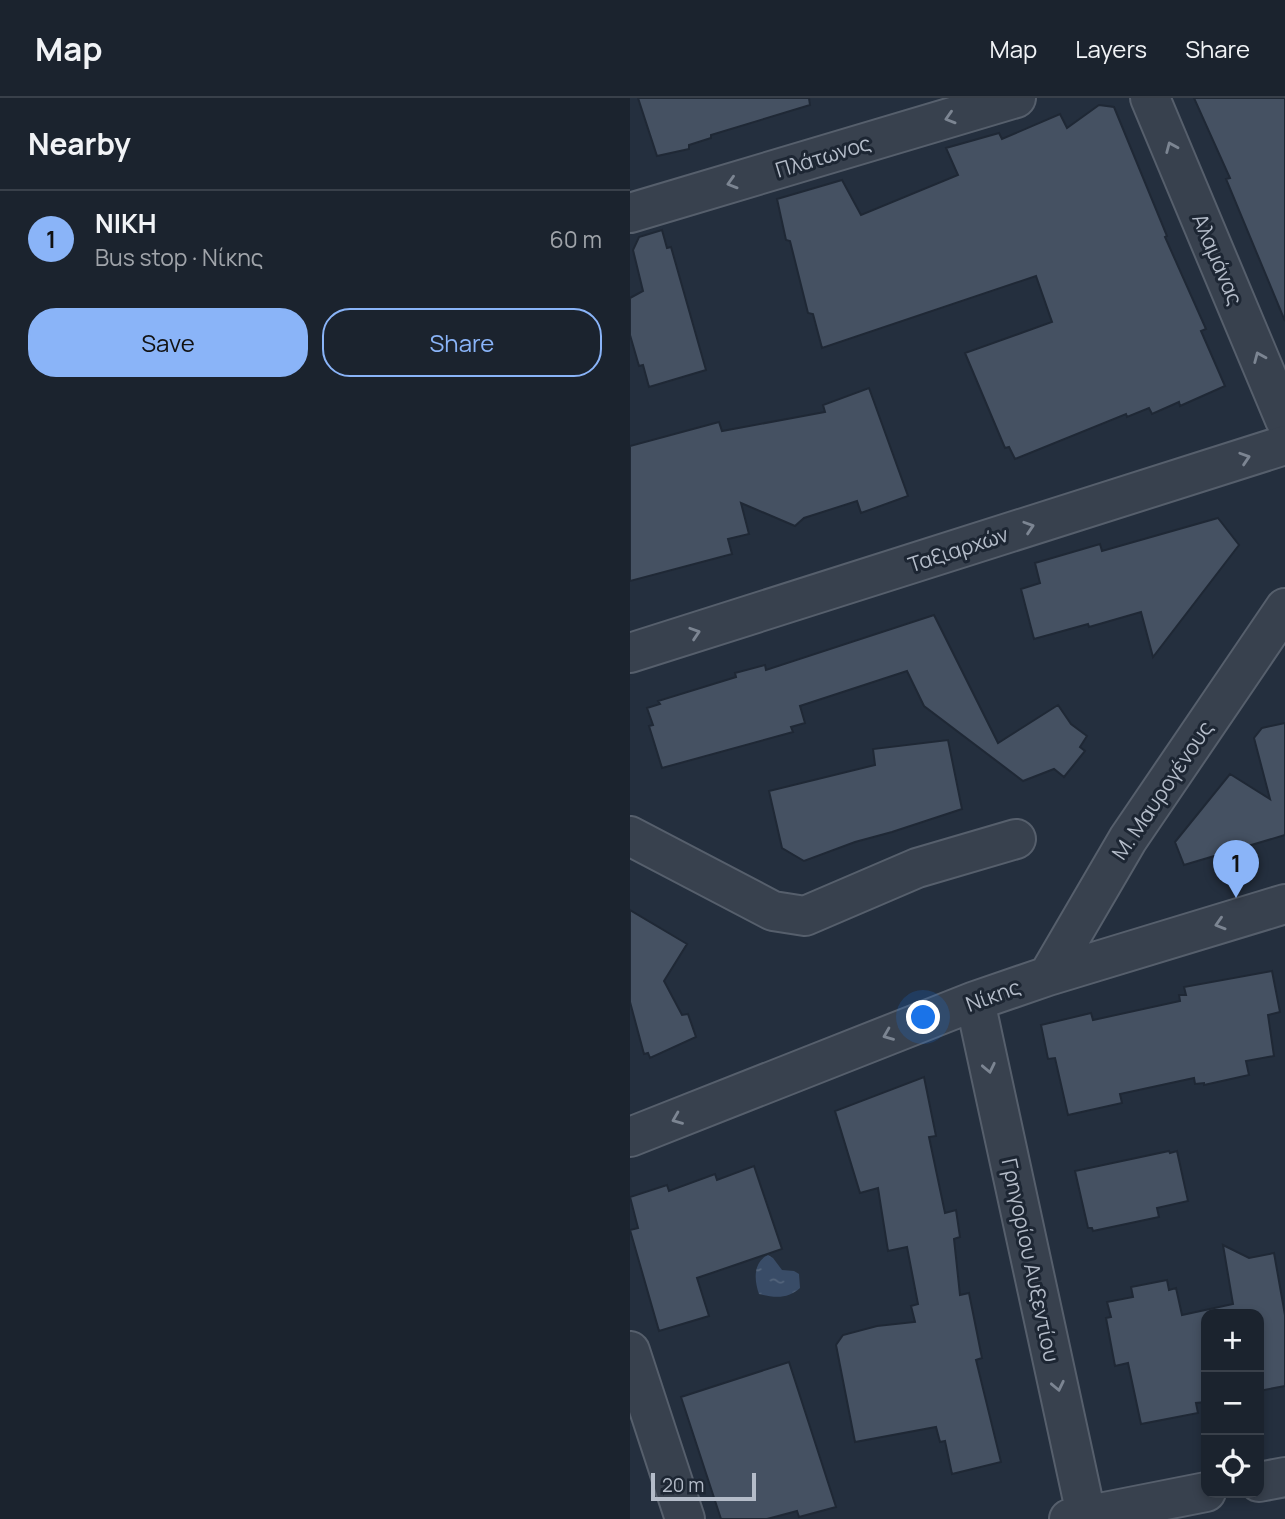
<!DOCTYPE html>
<html lang="en">
<head>
<meta charset="utf-8">
<style>
  :root { --surface:#1b232e; --page:#242b36; --text:#f1f3f6; --muted:#a0a4aa; --line:#39404a; --accent:#8ab4f8 }
  body { margin:0; font-family:Manrope,sans-serif; background:var(--page); color:var(--text) }
  .controls { position:absolute; right:21px; bottom:21px; display:grid; overflow:hidden; border-radius:14px; box-shadow:0 4px 10px #0003 }
  .controls button { width:63px; height:63px; display:grid; place-items:center; padding:0; border:0; border-bottom:2px solid var(--line); background:var(--surface); color:var(--text); font:35px sans-serif }
  .scale { position:absolute; left:21px; bottom:18px; width:105px; box-sizing:border-box; padding-left:7px; border:4px solid #b4bcc9; border-top:0; font-size:19px; line-height:24px; white-space:nowrap; color:#b4bcc9; -webkit-text-stroke:5px #1d2633; paint-order:stroke }
  .you { position:absolute; left:294px; top:920px; width:24px; height:24px; margin:-18px; border:5px solid #fff; border-radius:50%; background:#1a73e8; box-shadow:0 0 0 10px #1a73e833 }
  .badge { display:grid; place-items:center; width:46px; height:46px; border-radius:50%; background:var(--accent); color:#111; font-size:23px; font-weight:700 }
  .pin { position:absolute; translate:-50% -58px; filter:drop-shadow(0 2px 4px #0008) }
  .pin::after { content:''; position:absolute; top:37px; width:24px; height:21px; background:inherit; clip-path:polygon(0 0,100% 0,50% 100%) }
  .list { margin:0; padding:0; list-style:none }
  h2 { display:flex; justify-content:space-between; align-items:center; height:91px; margin:0; padding:0 28px; font-size:30px }
  h2 small { font-size:23px; font-weight:400; color:var(--muted) }
  .list li { display:grid; grid-template-columns:46px 1fr auto; gap:21px; align-items:center; box-sizing:border-box; height:98px; padding:0 28px; border-top:2px solid var(--line) }
  .list b { display:block; font-size:26px; white-space:nowrap }
  .list p { margin:0; font-size:23px; white-space:nowrap; color:var(--muted) }
  .list em { font-size:23px; font-style:normal; color:var(--muted) }
  .actions { display:flex; gap:14px; padding:21px 28px }
  .actions a { flex:1; padding:16px 0; border:2px solid var(--accent); border-radius:28px; text-align:center; font-size:24px; color:var(--accent) }
  .actions .main { background:var(--accent); color:#111 }
  .icon { flex:none; width:38px; height:38px; fill:none; stroke:currentColor; stroke-width:2; stroke-linecap:round; stroke-linejoin:round }
  .map { position:relative; flex:none; width:655px; height:1421px; overflow:hidden }
  header { display:flex; align-items:center; gap:42px; box-sizing:border-box; height:98px; padding:0 35px; background:var(--surface); border-bottom:2px solid var(--line) }
  header strong { font-size:33px }
  nav { display:flex; gap:38px; margin-inline-start:auto; font-size:24px }
  main { display:flex }
  aside { flex:1; background:var(--surface) }
  .map>svg:first-child { display:block }
  .water { fill:url(#water-ripples) }
  .building { fill:#455162; stroke:#1f2835; stroke-width:2 }
  .lines { fill:none; stroke-linecap:round; stroke-linejoin:round }
  .minor-casing { stroke:#565f6c; stroke-width:42 }
  .tertiary-casing { stroke:#565f6c; stroke-width:42 }
  .minor { stroke:#38414e; stroke-width:38 }
  .tertiary { stroke:#38414e; stroke-width:38 }
  .oneway { stroke:#7c8592 }
  .labels { text-anchor:middle; dominant-baseline:central; stroke-width:6; stroke-linejoin:round; paint-order:stroke }
  .street-label { font-size:21px; fill:#b4bcc9; stroke:#1d2633 }
</style>
</head>
<body>
<header>
<strong>Map</strong>
<nav><a>Map</a><a>Layers</a><a>Share</a></nav>
</header>
<main>
<aside>
<h2>Nearby<small></small></h2>
<ul class="list">
<li><span class="badge">1</span><div><b>ΝΙΚΗ</b><p>Bus stop · Νίκης</p></div><em>60 m</em></li>
</ul>
<div class="actions"><a class="main">Save</a><a>Share</a></div>
</aside>
<div class="map">
<svg width="655" height="1421" viewBox="0 0 655 1421">
  <defs>
    <pattern id="water-ripples" width="26" height="14" patternUnits="userSpaceOnUse" patternTransform="scale(1.75)"><rect width="26" height="14" fill="#394c67"/><path d="M2 4q2-2 4 0t4 0M15 11q2-2 4 0t4 0" fill="none" stroke="#53647b"/></pattern>
  </defs>
  <rect width="100%" height="100%" fill="#242f3e"/>
  <!-- water -->
  <path class="water" d="M138,1157L143,1160L152,1172L164,1173L169,1176L170,1190C158,1201 145,1200 129,1196C124,1182 123,1164 138,1157Z"/>
  <!-- building -->
  <path class="building" d="M8,0H179L180,7L81,37V40L59,47V51L27,58Z
    M564,0H655V223L596,81L600,80Z
    M469,7L484,9L537,138L535,139L576,231L571,233L595,288L550,308L549,304L522,316L519,310L497,319L496,316L385,361L379,349L375,350L335,255L422,224L406,178L192,250L183,216L178,215L160,143L156,142L147,101L212,82L231,117L328,77L316,50L369,35L372,41L430,16L437,30Z
    M32,132L37,150L41,149L76,272L19,289L13,267L9,268L0,237V200L13,193L3,152L9,139Z
    M239,290L278,398L231,415L227,403L174,420L165,428L111,405L119,436L98,441L102,456L0,483V348L89,324L92,333L195,314L193,307Z
    M588,420L609,447L523,559L511,514L459,529L458,526L404,541L391,491L410,485L405,465L470,446L472,453Z
    M304,517L368,645L428,607L441,626L457,638L450,649L455,653L434,679L424,671L393,683L294,608L277,573L170,608L175,625L161,629L163,634L32,670L19,628L23,627L17,610L30,606L28,603L106,579L105,575L135,567L136,572Z
    M655,625V737L554,767L545,744L600,676L640,701L624,640L632,630Z
    M318,642L332,711L262,734L225,744L174,763L152,750L139,693L245,667L243,651Z
    M0,812L57,846L34,883L52,917L58,916L66,939L20,960L18,955L14,956L0,904Z
    M642,873L650,914L638,917L644,958L616,963L619,977L574,987V985L565,986L564,980L490,996L492,1005L438,1017L425,960L418,961L411,927L461,915L463,922L550,903L549,897H556L554,889Z
    M294,979L306,1038L299,1039L315,1115L326,1112L330,1139L324,1141L330,1197L339,1195L352,1260L346,1262L371,1364L322,1376L315,1343L310,1344L306,1329L225,1344L206,1247L213,1237L247,1228L285,1224L281,1208L288,1206L277,1149L258,1153L248,1090L230,1095L205,1013Z
    M539,1053L540,1055L547,1053L558,1103L527,1110L529,1119L463,1133L462,1130H458L445,1073Z
    M124,1068L152,1151L67,1180L79,1218L29,1233L0,1132L8,1130L0,1099L37,1087L39,1093L85,1076L87,1082Z
    M593,1147L619,1160L644,1155L655,1217V1288L629,1293V1216H576V1304L566,1305L568,1315L511,1326L498,1265L485,1268L476,1220L481,1219L477,1204L503,1199L501,1189L537,1182L539,1192L546,1190L552,1217L603,1206Z
    M159,1264L206,1409L169,1419L167,1413L137,1421H91L51,1299Z"/>
  <g class="lines">
    <!-- minor casing -->
    <g class="minor-casing">
      <path id="minor" d="M520,0L655,322
        M0,115L386,0
        M0,738L143,813L175,818L287,770L386,741
        M418,878L498,741L655,510
        M345,903L457,1421
        M0,1039L345,903L418,878L655,806
        M0,1253L55,1421
        M629,1384L655,1379
        M439,1421L576,1394"/>
    </g>
    <!-- tertiary casing -->
    <g class="tertiary-casing">
      <path id="tertiary" d="M0,555L655,347"/>
    </g>
    <!-- minor -->
    <use href="#minor" class="minor"/>
    <!-- tertiary -->
    <use href="#tertiary" class="tertiary"/>
  </g>
  <!-- one-way arrows -->
  <defs><path id="oneway-chevron" d="M-2-3.5L2.5 0L-2 3.5" fill="none" stroke-width="1.6" stroke-linecap="round" stroke-linejoin="round" transform="scale(1.75)"/></defs>
  <g class="oneway">
    <use href="#oneway-chevron" transform="translate(320 20) rotate(163)"/>
    <use href="#oneway-chevron" transform="translate(541 49) rotate(-113)"/>
    <use href="#oneway-chevron" transform="translate(102 85) rotate(163)"/>
    <use href="#oneway-chevron" transform="translate(629 259) rotate(-113)"/>
    <use href="#oneway-chevron" transform="translate(615 360) rotate(-18)"/>
    <use href="#oneway-chevron" transform="translate(399 429) rotate(-18)"/>
    <use href="#oneway-chevron" transform="translate(65 535) rotate(-18)"/>
    <use href="#oneway-chevron" transform="translate(590 826) rotate(163)"/>
    <use href="#oneway-chevron" transform="translate(258 937) rotate(158)"/>
    <use href="#oneway-chevron" transform="translate(359 970) rotate(78)"/>
    <use href="#oneway-chevron" transform="translate(47 1021) rotate(158)"/>
    <use href="#oneway-chevron" transform="translate(428 1288) rotate(78)"/>
  </g>
  <g class="labels">
    <!-- street labels -->
    <g class="street-label">
      <text transform="translate(193 58) rotate(-17)">Πλάτωνος</text>
      <text transform="translate(588 161) rotate(67)">Αλαμάνας</text>
      <text transform="translate(328 451) rotate(-18)">Ταξιαρχών</text>
      <text transform="translate(532 692) rotate(-56)">Μ. Μαυρογένους</text>
      <text transform="translate(363 897) rotate(-20)">Νίκης</text>
      <text transform="translate(401 1162) rotate(78)">Γρηγορίου Αυξεντίου</text>
    </g>
  </g>
</svg>
<div class="controls">
<button>+</button>
<button>−</button>
<button><svg class="icon" aria-label="locate" viewBox="0 0 24 24"><circle cx="12" cy="12" r="6"/><path d="M12 2v4M12 18v4M2 12h4M18 12h4"/></svg></button>
</div>
<div class="scale">20 m</div>
<div class="you"></div>
<div class="pin badge" style="left:606px;top:800px">1</div>
</div>
</main>
</body>
</html>
